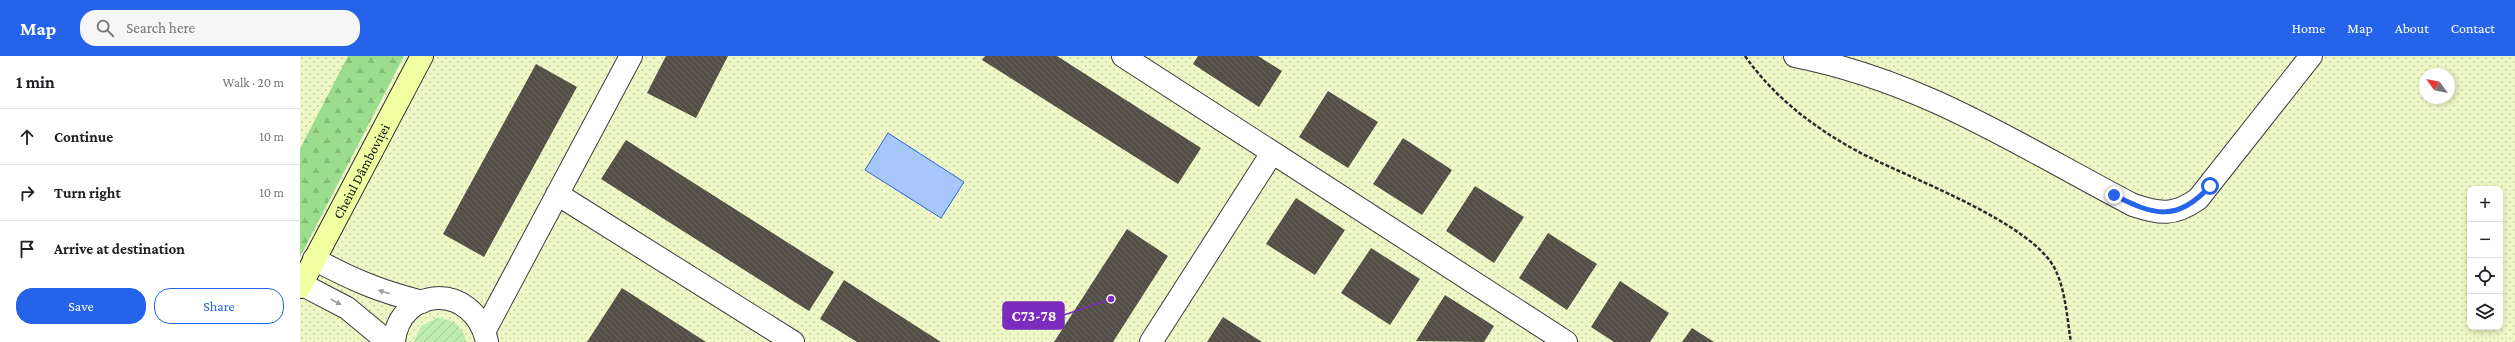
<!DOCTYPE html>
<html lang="en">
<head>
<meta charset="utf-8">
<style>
  :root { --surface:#fff; --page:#f6f6f6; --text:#202124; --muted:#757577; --line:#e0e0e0; --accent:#2563eb }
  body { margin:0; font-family:"Crimson Pro",serif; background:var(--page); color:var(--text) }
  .controls { position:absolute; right:12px; bottom:12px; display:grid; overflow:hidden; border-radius:8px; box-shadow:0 2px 6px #0003 }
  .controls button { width:36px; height:36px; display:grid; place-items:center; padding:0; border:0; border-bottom:1px solid var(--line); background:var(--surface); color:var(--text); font:20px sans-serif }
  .compass { position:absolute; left:2119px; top:12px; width:36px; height:36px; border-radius:50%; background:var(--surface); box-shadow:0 2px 6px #0003; rotate:303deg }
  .stop { position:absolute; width:12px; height:12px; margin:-9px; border:3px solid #2563eb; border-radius:50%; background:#fff }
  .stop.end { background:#2563eb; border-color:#fff; box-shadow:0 1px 4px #0008 }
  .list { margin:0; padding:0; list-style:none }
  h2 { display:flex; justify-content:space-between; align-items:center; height:52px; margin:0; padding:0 16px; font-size:17px }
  h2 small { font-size:13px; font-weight:400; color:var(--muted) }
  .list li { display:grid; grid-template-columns:26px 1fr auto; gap:12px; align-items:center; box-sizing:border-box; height:56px; padding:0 16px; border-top:1px solid var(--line) }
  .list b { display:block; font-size:15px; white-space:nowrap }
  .list em { font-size:13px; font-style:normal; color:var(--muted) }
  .actions { display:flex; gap:8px; padding:12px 16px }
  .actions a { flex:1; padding:9px 0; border:1px solid var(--accent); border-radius:16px; text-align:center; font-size:14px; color:var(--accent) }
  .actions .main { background:var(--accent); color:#fff }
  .icon { flex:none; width:22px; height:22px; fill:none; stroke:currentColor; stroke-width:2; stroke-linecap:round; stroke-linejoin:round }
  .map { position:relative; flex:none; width:2215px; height:286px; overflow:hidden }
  header { display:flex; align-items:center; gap:24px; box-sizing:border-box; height:56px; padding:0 20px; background:var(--accent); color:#fff }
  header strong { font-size:19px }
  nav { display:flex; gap:22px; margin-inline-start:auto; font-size:14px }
  .search { width:280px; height:36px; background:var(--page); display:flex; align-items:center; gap:10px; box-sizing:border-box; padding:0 14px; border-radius:16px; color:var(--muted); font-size:15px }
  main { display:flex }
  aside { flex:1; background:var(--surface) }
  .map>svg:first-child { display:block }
  .farmland { fill:url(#farmland-dots); fill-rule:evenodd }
  .forest { fill:url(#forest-firs) }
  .garden { fill:url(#garden-furrows) }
  .water { fill:#a7c6fb; stroke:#2964d7 }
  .building { fill:url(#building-back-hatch) }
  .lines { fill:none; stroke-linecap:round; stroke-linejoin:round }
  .street-casing { stroke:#3d3d3d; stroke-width:24 }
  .secondary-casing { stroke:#2c2c2c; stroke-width:24 }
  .path { stroke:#2c2c2c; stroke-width:2.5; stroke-dasharray:4 2; stroke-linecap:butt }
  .street { stroke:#fff; stroke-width:22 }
  .secondary { stroke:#f1ffa2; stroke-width:22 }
  .oneway { fill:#9d9d9d }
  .route { stroke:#2563eb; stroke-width:5 }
  .labels { text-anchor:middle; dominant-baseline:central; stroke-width:4; stroke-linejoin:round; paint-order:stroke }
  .street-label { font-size:14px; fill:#0a0a0a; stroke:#fff }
  .leader { fill:none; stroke:#7b2cbf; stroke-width:1.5 }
  .callout-dot { fill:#7b2cbf; stroke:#fff; stroke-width:1.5 }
  .callout { fill:#7b2cbf; stroke:#7b2cbf; stroke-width:1.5 }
  .callout-label { font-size:15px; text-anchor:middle; font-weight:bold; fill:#fff }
</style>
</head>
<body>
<header>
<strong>Map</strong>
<div class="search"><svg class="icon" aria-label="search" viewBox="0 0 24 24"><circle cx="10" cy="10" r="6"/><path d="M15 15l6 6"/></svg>Search here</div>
<nav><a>Home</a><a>Map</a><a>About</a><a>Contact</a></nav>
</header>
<main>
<aside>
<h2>1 min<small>Walk · 20 m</small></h2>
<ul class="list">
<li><svg class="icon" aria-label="ahead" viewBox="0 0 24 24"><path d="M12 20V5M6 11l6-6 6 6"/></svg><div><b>Continue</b></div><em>10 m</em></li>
<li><svg class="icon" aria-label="right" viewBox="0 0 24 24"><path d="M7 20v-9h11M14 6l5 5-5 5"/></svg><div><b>Turn right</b></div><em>10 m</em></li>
<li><svg class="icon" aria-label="arrive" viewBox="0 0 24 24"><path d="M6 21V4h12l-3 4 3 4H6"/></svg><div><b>Arrive at destination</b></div></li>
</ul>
<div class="actions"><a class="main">Save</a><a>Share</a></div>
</aside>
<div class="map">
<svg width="2215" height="286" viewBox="0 0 2215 286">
  <defs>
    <pattern id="farmland-dots" width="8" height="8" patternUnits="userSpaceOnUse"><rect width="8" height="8" fill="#eef7c6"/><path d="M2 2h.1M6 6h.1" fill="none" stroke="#cbd2a9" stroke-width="1.8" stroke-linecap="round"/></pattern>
    <pattern id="forest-firs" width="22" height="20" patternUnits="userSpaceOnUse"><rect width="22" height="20" fill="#9cdd8d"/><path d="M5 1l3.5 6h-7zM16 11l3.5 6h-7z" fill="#85bc78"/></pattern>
    <pattern id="garden-furrows" width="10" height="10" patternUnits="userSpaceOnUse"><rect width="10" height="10" fill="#beecaf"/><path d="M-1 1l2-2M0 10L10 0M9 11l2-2" fill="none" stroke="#a2c995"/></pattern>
    <pattern id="building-back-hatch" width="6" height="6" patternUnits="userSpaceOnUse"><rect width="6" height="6" fill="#534f46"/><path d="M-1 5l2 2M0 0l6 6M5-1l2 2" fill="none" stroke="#67645c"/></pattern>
  </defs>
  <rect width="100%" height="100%" fill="#fdffe7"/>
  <!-- farmland -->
  <path class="farmland" d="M0,0H2215V286H0ZM2125,18H2149V42H2125ZM2170,133H2200V271H2170Z"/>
  <!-- forest -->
  <path class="forest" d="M48,0H104L0,201V93Z"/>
  <!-- garden -->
  <path class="garden" d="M137,262C153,263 163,270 166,286H114L121,270Z"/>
  <!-- water -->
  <path class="water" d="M588,77L664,126L641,162L565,114Z"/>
  <!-- building -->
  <path class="building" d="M366,0H428L396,62L347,37Z
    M685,0H757L901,92L878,128L682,4Z
    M898,0H958L982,15L959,51L893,8Z
    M236,8L277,31L184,201L143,178Z
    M1028,35L1078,66L1048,112L999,81Z
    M1103,82L1152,114L1122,159L1073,128Z
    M326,84L534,216L509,255L301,123Z
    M1175,130L1224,161L1194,207L1146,175Z
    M996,142L1045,174L1015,219L966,188Z
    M827,173L868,200L813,286H754Z
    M1248,177L1297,208L1267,254L1219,222Z
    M1071,192L1120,223L1090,269L1041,237Z
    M544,224L641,286H557L520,263Z
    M1320,225L1369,257L1350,286H1314L1291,271Z
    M322,232L406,286H287Z
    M1145,239L1194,270L1184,286L1116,285Z
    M923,261L962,286H907Z
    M1392,272L1414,286H1382Z"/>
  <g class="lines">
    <!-- street casing -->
    <g class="street-casing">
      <path id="street" d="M823,0L1266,286
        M1495,0C1625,26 1718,89 1833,149C1860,158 1874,160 1898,143L2011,0
        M257,138L493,286
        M14,203C53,224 79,235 122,246
        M1,228L47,252L88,286
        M185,274L331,0
        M94,286C99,230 174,225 187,286
        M851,286L972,97"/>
    </g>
    <!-- secondary casing -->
    <g class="secondary-casing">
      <g id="secondary">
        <path id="s1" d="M0,231L122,0"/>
      </g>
    </g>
    <!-- path -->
    <path class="path" d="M1445,0C1474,41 1513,71 1557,95C1605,121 1734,166 1756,215C1766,237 1767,263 1771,286"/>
    <!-- street -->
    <use href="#street" class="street"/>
    <!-- secondary -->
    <use href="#secondary" class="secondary"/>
  </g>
  <!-- one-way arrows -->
  <defs><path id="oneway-solid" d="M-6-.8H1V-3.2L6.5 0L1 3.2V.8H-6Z"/></defs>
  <g class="oneway">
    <use href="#oneway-solid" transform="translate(84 236) rotate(-163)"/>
    <use href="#oneway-solid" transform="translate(36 246) rotate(28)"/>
  </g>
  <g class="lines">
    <!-- route -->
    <path class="route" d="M1814,139C1853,159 1877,167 1910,130"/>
  </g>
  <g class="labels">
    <!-- street labels -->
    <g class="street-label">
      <text stroke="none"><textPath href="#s1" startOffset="131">Cheiul Dâmboviței</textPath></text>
    </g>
  </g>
  <!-- callouts -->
  <path class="leader" d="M811 243L764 259"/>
  <circle class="callout-dot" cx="811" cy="243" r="4"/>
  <rect class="callout" x="703" y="246" width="61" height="27" rx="4"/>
  <g class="callout-label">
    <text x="734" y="265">C73-78</text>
  </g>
</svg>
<div class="controls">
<button>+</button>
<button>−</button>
<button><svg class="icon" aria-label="locate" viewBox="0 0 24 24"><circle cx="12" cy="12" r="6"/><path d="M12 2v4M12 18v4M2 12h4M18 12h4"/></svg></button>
<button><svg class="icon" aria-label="layers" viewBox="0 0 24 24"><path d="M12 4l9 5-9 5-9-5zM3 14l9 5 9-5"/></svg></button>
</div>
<svg class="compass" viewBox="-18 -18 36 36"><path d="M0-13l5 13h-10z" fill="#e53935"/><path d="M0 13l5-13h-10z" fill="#757577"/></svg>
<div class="stop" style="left:1910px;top:130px"></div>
<div class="stop end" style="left:1814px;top:139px"></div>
</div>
</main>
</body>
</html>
